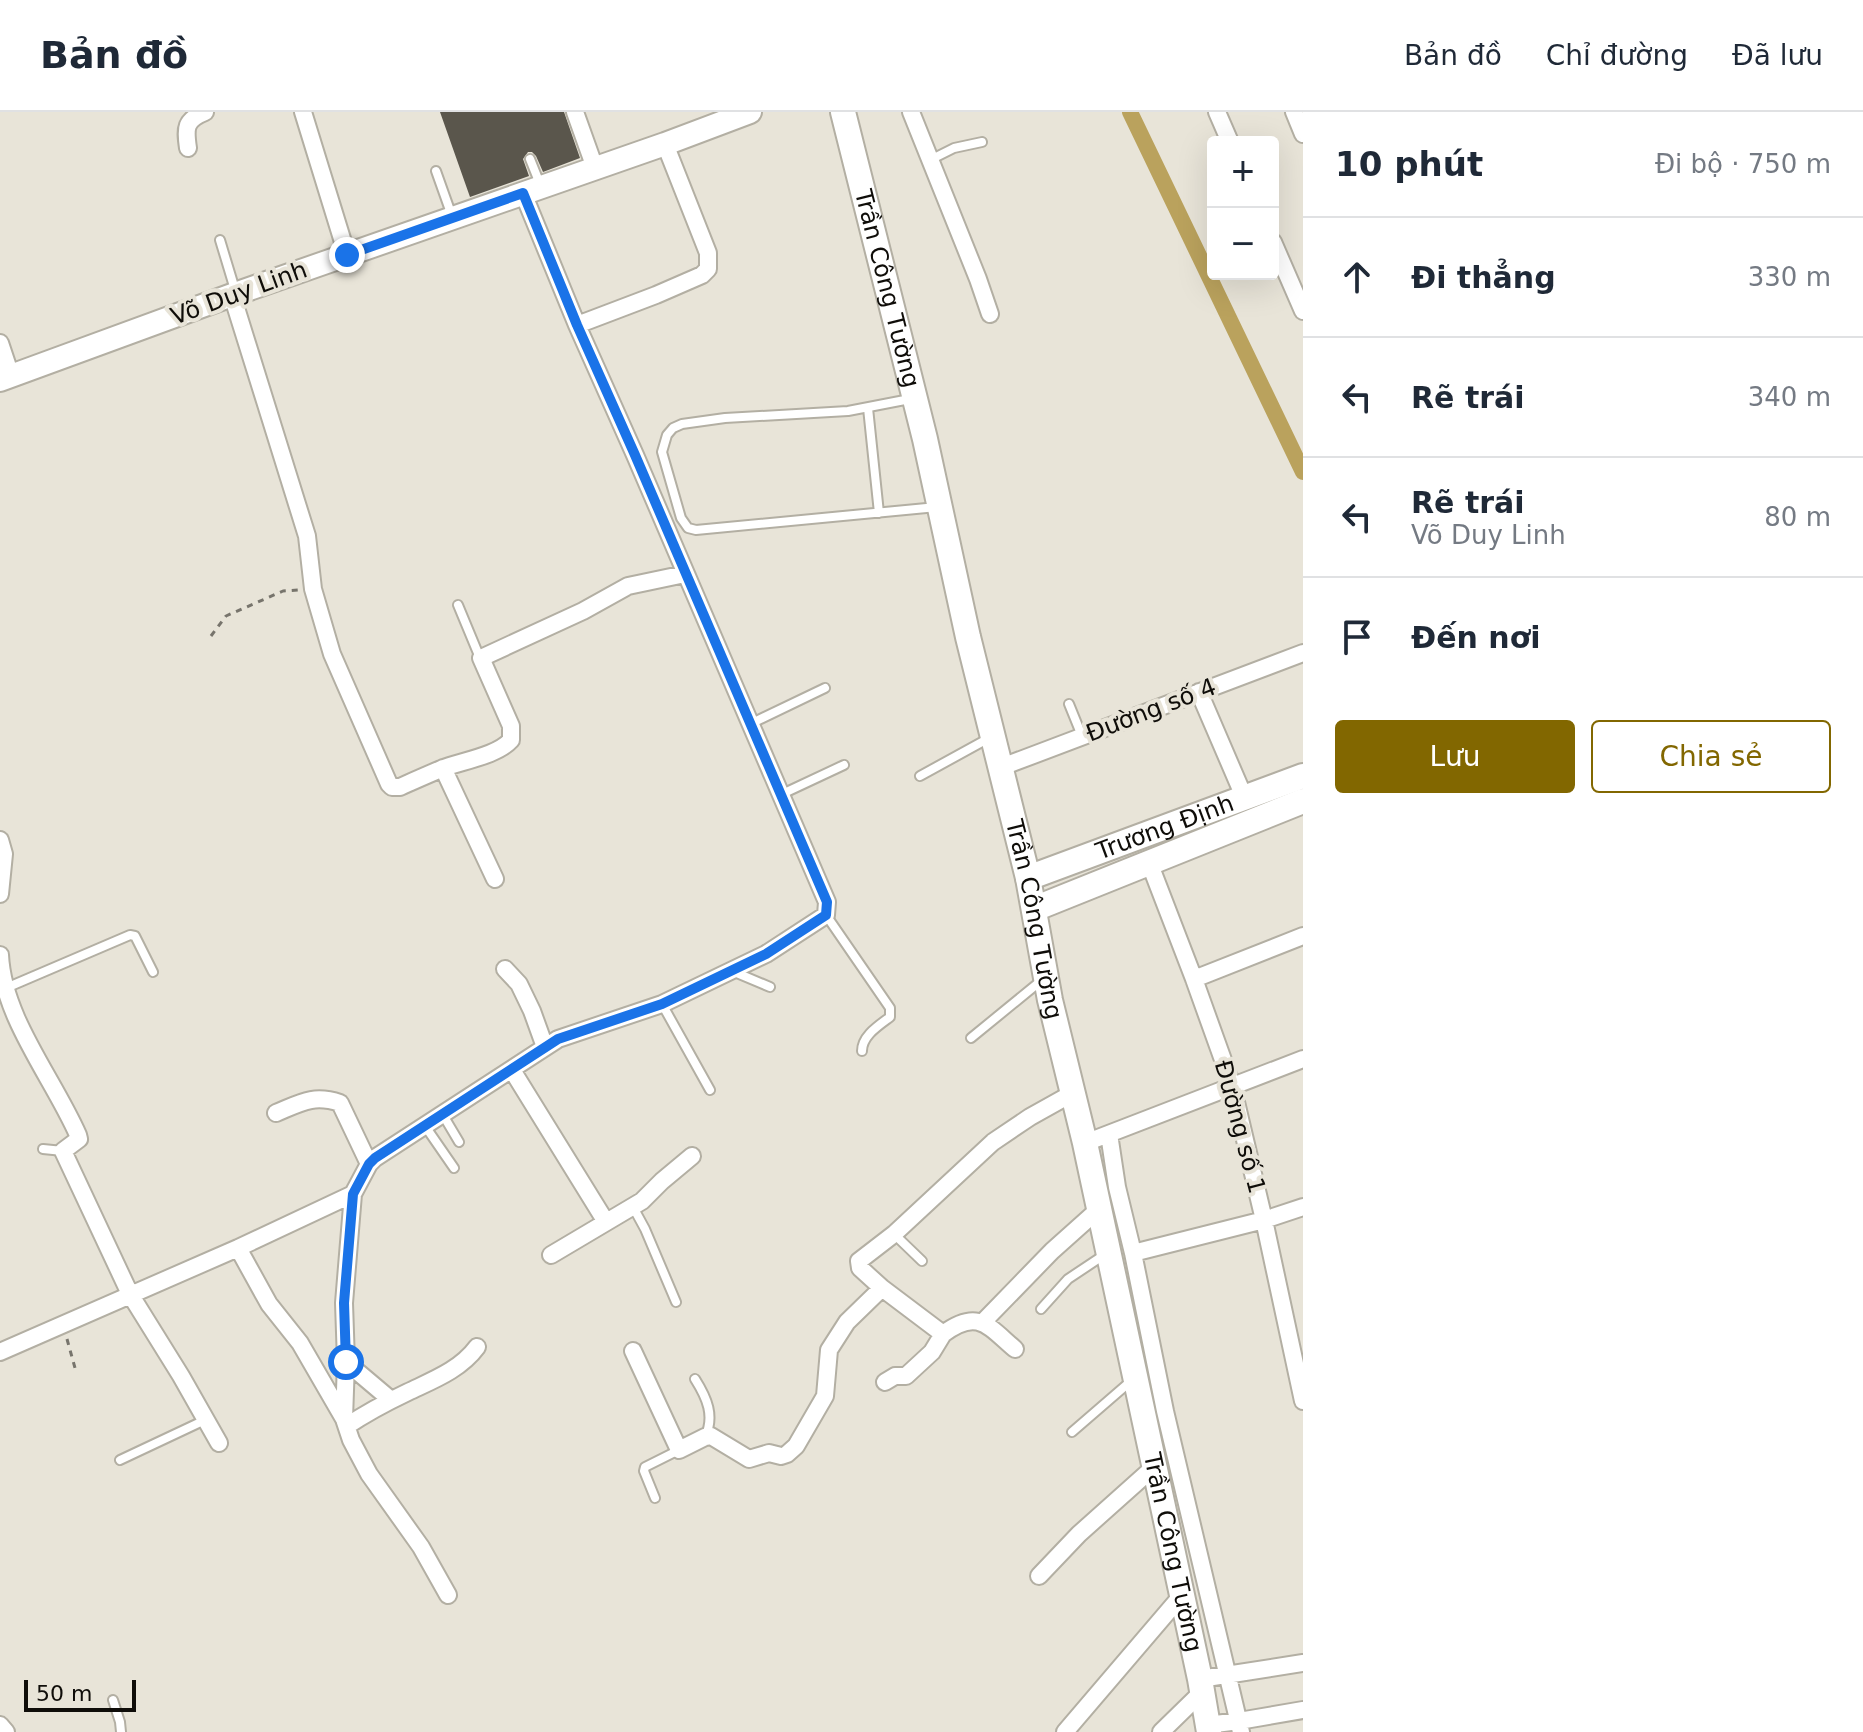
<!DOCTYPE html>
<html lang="vi">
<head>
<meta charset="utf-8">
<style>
  :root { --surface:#fff; --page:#f6f6f7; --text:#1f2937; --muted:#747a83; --line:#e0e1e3; --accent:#826700 }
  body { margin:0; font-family:"DejaVu Sans",sans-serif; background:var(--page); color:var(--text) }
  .controls { position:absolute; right:24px; top:24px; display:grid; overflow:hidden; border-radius:8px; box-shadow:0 8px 32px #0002 }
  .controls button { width:72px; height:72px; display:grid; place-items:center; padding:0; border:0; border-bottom:2px solid var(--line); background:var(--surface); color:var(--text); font:40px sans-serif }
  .scale { position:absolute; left:24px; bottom:20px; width:112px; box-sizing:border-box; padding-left:8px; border:4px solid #0f0d09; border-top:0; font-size:22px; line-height:28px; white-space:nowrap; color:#0f0d09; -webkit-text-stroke:6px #e8e4d8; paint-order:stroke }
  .stop { position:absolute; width:24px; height:24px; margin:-18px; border:6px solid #1a73e8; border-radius:50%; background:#fff }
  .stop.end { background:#1a73e8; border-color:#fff; box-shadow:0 2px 8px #0008 }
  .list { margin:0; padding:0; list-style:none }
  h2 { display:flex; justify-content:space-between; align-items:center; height:104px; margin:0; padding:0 32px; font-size:34px }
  h2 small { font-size:26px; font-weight:400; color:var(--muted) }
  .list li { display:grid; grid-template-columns:52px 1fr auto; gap:24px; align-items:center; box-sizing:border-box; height:120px; padding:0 32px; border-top:2px solid var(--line) }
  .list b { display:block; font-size:30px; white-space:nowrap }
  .list p { margin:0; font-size:26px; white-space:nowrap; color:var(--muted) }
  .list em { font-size:26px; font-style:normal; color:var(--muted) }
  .actions { display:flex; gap:16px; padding:24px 32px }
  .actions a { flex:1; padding:18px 0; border:2px solid var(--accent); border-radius:8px; text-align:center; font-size:28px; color:var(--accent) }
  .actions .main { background:var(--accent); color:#fff }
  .icon { flex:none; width:44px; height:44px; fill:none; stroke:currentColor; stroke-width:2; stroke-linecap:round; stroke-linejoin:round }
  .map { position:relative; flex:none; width:1303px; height:1620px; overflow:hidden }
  header { display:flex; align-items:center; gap:48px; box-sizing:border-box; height:112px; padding:0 40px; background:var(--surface); border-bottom:2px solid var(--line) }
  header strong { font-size:38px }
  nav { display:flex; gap:44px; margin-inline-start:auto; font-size:28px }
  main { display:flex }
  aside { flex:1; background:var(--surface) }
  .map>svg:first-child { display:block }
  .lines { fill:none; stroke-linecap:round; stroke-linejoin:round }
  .canal { stroke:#baa25d; stroke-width:16 }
  .building { fill:#5a564c }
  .service-casing { stroke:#b3afa3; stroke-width:12 }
  .minor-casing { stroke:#b3afa3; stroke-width:20 }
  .tertiary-casing { stroke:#b3afa3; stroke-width:26 }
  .secondary-casing { stroke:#b3afa3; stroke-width:28 }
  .path { stroke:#77746c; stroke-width:3; stroke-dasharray:6 6; stroke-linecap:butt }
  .service { stroke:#fff; stroke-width:8 }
  .minor { stroke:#fff; stroke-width:16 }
  .tertiary { stroke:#fff; stroke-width:22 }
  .secondary { stroke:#fff; stroke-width:24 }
  .route { stroke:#1a73e8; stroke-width:10 }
  .labels { text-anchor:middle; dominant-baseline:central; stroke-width:8; stroke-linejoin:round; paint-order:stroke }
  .street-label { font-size:24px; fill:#0f0d09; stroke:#e8e4d8 }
</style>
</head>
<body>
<header>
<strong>Bản đồ</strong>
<nav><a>Bản đồ</a><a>Chỉ đường</a><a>Đã lưu</a></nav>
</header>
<main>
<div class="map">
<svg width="1303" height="1620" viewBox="0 0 1303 1620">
  <rect width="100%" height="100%" fill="#e8e4d8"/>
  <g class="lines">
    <!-- canal -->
    <path class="canal" d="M1130,0L1303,360"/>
  </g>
  <!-- building -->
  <path class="building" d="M440,0H564L580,46L543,60L536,44L532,40H528L523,47L529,64L470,85Z"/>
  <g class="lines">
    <!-- service casing -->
    <g class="service-casing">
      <path id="service" d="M530,47L540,72
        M930,48L954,36L982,30
        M436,59L452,104
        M220,128L236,181
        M910,287L848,299L725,306L682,312L673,316L667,323L662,340L681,406L688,416L696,418L937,395
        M868,296L879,401
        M458,493L480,546
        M1069,592L1082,624
        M750,612L825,576
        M920,664L991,625
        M780,683L844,653
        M826,803L890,896V905C878,914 862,924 862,939
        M732,859L770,875
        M6,876L130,823L135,824L153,860
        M662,892L710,978
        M971,926L1042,868
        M443,1003L459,1030
        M425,1014L454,1056
        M43,1037L63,1039
        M633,1095L645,1117L676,1190
        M894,1122L922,1149
        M1041,1197L1068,1167L1104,1143
        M695,1267C707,1286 715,1304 705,1325
        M1072,1320L1131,1269
        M120,1348L205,1308
        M655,1386L644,1359L645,1355L679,1338
        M113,1588L120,1610L121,1620"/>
    </g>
    <!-- minor casing -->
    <g class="minor-casing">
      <path id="minor" d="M303,0L347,143
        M575,0L595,56
        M911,0L978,167L990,202
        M1217,0L1230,30
        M1294,0L1303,22
        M188,36C185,16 185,8 205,0
        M1273,130L1303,199
        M232,183L307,424L313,477L332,542L389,672L392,675H400C413,669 427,663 441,657C461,649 497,644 511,628V614L481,546L583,499L628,474L685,462
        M577,213L656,183L702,163L708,157V141L665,32
        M0,231L11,264
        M1199,580L1245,687
        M443,656L495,767
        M999,656L1303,541
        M0,728L4,742L0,782
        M1149,750L1194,867L1232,973L1264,1108L1303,1289
        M0,843C3,906 53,966 78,1023L79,1027L63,1039L130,1182L181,1264L219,1331
        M505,857L519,872L532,899L545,935
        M1194,867L1303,824
        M512,958L606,1110
        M276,1001C300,991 313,982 340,991L369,1052
        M1109,1022L1117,1075L1133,1141L1165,1299L1241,1620
        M1085,1031L1303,947
        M353,1082L344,1191L346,1250L344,1307L351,1328L369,1362L421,1435L448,1483
        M238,1136L269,1192L300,1231L344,1307
        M1133,1141L1264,1108L1303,1095
        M551,1143L642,1089L662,1069L692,1044
        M983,1210L1052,1139L1099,1097
        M1015,1237C988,1214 978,1196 943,1222L882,1176L860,1156L859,1149L894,1122L993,1030L1030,1005L1073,981
        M633,1239L679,1338L705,1325L711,1324L749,1347L769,1341L781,1344L787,1342L796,1334L825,1284L829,1238L847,1210L882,1176
        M0,1240L238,1136L353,1082L369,1052L375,1046L558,927L662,892L766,842L826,803L827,790L635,343L577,213L523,81
        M346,1250L391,1288
        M885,1270L895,1264H906L932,1240L943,1222
        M347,1314C366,1301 387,1290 408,1280C433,1268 460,1258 477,1235
        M1039,1464L1079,1422L1154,1355
        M1200,1567L1303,1551
        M0,1613L6,1620
        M1208,1613L1239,1609L1303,1598
        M1065,1620L1182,1483
        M1161,1620L1202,1580"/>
    </g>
    <!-- tertiary casing -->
    <g class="tertiary-casing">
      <path id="tertiary" d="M0,268L232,183L665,32L750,0"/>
    </g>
    <!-- secondary casing -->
    <g class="secondary-casing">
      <g id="secondary">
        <path id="s1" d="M843,0L925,327L968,525L1028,766L1050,888L1085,1031L1200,1567L1209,1620"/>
        <path id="s2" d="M1028,766L1303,664"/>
        <path d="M1034,797L1303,689"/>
      </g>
    </g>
    <!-- path -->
    <path class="path" d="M211,524L226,504L283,479L298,478
      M67,1227L75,1256"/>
    <!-- service -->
    <use href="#service" class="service"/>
    <!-- minor -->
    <use href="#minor" class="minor"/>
    <!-- tertiary -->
    <use href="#tertiary" class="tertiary"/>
    <!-- secondary -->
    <use href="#secondary" class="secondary"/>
  </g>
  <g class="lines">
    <!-- route -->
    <path class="route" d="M346,1250L344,1191L353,1082L369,1052L375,1046L558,927L662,892L766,842L826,803L827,790L635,343L577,213L523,81L347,143"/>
  </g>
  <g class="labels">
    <!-- street labels -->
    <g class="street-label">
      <text stroke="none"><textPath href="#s1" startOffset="182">Trần Công Tường</textPath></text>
      <text transform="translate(239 181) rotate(-20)">Võ Duy Linh</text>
      <text transform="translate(1151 598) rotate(-21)">Đường số 4</text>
      <text stroke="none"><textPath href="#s2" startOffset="146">Trương Định</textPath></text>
      <text stroke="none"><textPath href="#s1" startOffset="830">Trần Công Tường</textPath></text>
      <text transform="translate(1240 1015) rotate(75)">Đường số 1</text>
      <text stroke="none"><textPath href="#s1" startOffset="1478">Trần Công Tường</textPath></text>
    </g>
  </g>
</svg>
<div class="controls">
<button>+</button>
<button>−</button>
</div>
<div class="scale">50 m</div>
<div class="stop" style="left:346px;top:1250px"></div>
<div class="stop end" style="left:347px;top:143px"></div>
</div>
<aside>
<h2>10 phút<small>Đi bộ · 750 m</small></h2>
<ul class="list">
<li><svg class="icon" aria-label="ahead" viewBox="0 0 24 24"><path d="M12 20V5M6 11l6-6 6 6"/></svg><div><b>Đi thẳng</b></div><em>330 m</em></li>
<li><svg class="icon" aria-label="left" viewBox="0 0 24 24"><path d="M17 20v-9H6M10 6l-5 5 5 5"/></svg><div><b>Rẽ trái</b></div><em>340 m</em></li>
<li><svg class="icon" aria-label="left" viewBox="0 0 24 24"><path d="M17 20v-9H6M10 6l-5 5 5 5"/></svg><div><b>Rẽ trái</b><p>Võ Duy Linh</p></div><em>80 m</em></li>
<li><svg class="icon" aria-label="arrive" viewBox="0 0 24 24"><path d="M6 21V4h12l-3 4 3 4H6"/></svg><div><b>Đến nơi</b></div></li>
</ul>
<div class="actions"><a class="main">Lưu</a><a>Chia sẻ</a></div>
</aside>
</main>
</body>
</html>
